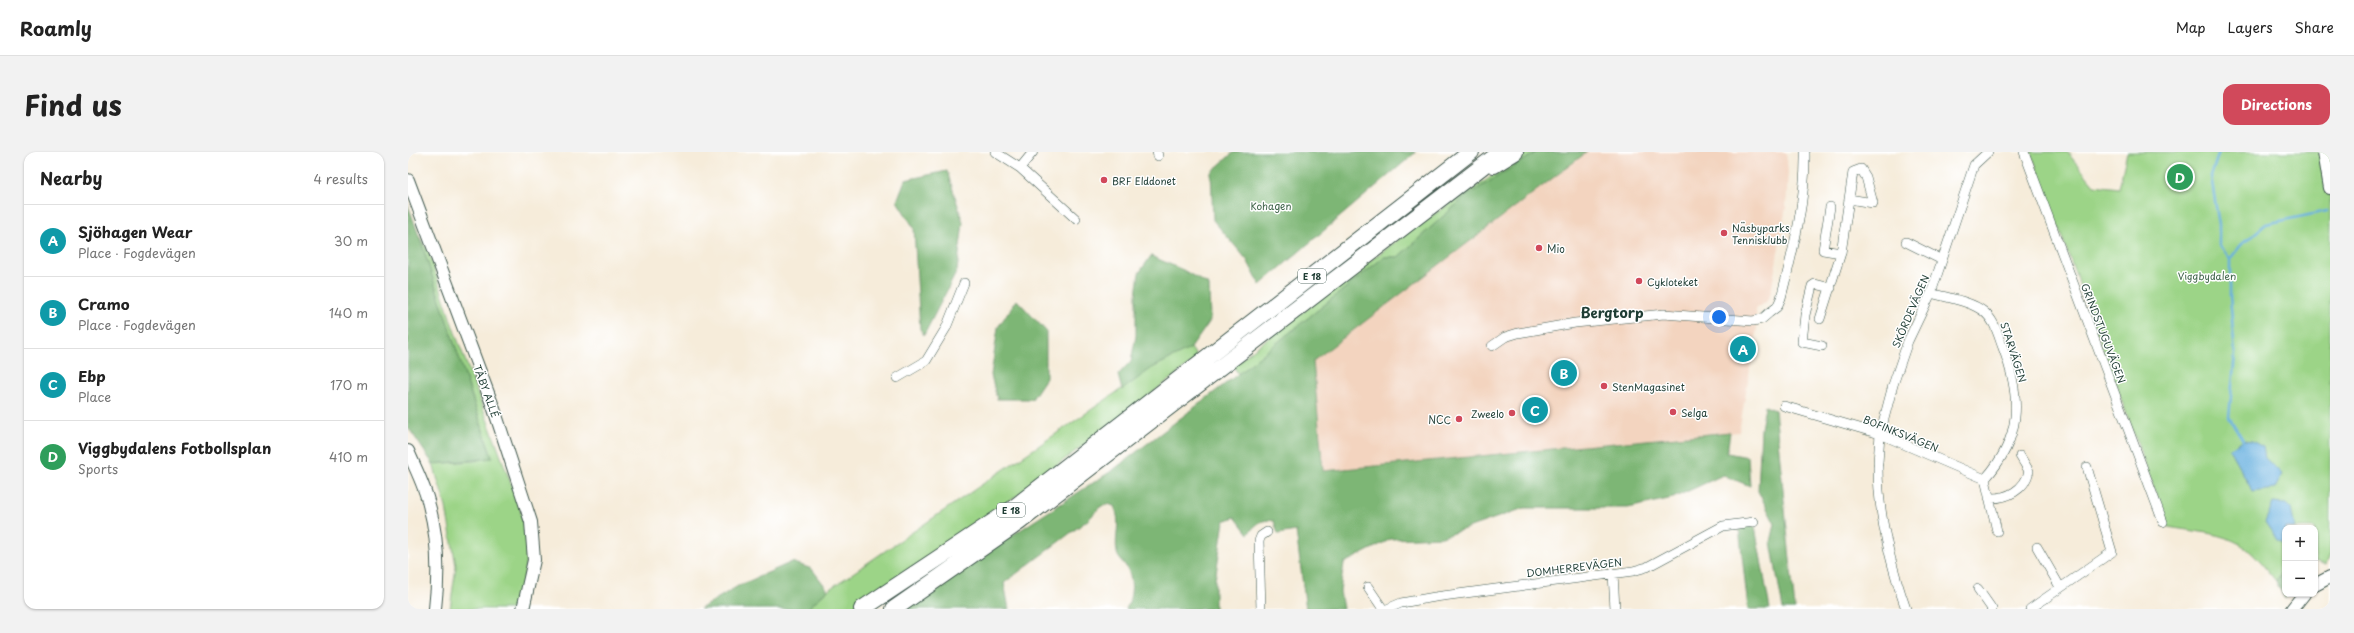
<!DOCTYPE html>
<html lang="en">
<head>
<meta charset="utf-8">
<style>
  :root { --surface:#fff; --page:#f2f2f2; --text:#222; --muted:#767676; --line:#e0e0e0; --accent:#d1495b }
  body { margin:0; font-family:"Playpen Sans",sans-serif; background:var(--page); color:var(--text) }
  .controls { position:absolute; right:12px; bottom:12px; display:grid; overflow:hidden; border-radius:8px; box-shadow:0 1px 3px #0004 }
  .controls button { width:36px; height:36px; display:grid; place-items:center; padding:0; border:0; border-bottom:1px solid var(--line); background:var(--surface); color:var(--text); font:20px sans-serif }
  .you { position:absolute; left:1311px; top:165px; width:14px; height:14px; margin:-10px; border:3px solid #fff; border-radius:50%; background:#1a73e8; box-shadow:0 0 0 6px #1a73e833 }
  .badge { display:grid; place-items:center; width:26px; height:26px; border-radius:50%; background:var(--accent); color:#fff; font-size:13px; font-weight:700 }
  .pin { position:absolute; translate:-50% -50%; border:2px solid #fff; box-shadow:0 1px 4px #0006 }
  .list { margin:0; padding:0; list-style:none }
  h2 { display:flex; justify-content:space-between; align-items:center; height:52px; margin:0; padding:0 16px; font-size:17px }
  h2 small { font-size:13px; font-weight:400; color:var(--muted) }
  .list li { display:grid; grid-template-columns:26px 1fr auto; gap:12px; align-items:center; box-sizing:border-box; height:72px; padding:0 16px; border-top:1px solid var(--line) }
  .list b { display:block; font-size:15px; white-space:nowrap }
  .list p { margin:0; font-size:13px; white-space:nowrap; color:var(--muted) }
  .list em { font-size:13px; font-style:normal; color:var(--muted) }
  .map { position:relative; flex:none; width:1922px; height:457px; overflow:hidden; border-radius:12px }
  header { display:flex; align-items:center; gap:24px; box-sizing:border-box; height:56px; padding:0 20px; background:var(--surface); border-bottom:1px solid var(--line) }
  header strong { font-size:19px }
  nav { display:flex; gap:22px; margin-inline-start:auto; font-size:14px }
  .intro { display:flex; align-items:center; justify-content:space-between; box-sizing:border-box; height:96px; padding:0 24px }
  h1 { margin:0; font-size:28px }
  .button { padding:10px 18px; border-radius:12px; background:var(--accent); color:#fff; font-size:14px; font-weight:700 }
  main { display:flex; gap:24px; padding:0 24px }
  aside { flex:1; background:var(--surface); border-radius:12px; box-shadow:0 1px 3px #0004 }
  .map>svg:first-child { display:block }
  .built { fill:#f3d4bf }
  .green { fill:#9cd487; stroke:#5e885e }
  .forest { fill:#7db674; stroke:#4e7a54 }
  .water { fill:#68b0df; stroke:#44768a }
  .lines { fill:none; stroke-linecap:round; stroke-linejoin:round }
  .stream { stroke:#68b0df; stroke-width:2.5 }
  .street-casing { stroke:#3f574d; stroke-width:10 }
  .secondary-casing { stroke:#3f574d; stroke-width:14 }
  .highway-casing { stroke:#3f574d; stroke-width:18 }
  .street { stroke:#fff; stroke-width:9 }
  .secondary { stroke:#fff; stroke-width:12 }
  .highway { stroke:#fff; stroke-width:16 }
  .poi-dot { fill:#d1495b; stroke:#fff; stroke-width:1.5 }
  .labels { text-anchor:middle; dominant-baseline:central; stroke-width:3; stroke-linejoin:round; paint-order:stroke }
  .shield { fill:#fff; stroke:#627771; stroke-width:1 }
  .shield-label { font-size:9px; font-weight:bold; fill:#1f3d34 }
  .poi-label { font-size:10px; fill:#1f3d34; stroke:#fff; text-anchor:start }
  .park-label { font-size:10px; fill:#3e6349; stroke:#fff }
  .street-label { font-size:10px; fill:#1f3d34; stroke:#fff }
  .district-label { font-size:14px; font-weight:bold; fill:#1f3d34; stroke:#fff }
</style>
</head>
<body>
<header>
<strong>Roamly</strong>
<nav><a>Map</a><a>Layers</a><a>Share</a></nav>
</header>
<div class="intro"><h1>Find us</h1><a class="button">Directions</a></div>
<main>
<aside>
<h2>Nearby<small>4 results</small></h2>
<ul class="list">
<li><span class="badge" style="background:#0f9aa8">A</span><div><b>Sjöhagen Wear</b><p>Place · Fogdevägen</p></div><em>30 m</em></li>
<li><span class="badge" style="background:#0f9aa8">B</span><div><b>Cramo</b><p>Place · Fogdevägen</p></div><em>140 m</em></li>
<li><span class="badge" style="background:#0f9aa8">C</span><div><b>Ebp</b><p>Place</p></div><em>170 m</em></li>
<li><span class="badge" style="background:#2e9e5b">D</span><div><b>Viggbydalens Fotbollsplan</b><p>Sports</p></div><em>410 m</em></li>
</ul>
</aside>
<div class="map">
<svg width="1922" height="457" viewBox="0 0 1922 457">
  <rect width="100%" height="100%" fill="#fff"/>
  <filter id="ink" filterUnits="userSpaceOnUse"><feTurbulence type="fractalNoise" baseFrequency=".025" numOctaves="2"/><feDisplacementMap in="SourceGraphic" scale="8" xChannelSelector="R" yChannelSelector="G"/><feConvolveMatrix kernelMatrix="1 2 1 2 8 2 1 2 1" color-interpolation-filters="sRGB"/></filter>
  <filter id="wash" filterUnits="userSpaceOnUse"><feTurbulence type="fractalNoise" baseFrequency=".012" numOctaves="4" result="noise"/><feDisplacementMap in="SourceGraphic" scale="16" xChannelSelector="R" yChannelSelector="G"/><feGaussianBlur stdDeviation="0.9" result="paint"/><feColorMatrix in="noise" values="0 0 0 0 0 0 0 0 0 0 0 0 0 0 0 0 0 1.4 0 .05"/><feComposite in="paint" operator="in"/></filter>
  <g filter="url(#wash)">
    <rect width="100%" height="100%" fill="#f6ecda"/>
    <!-- built -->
    <path class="built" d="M1179,0H1378L1380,20L1378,55L1363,140L1358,150L1348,156L1349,177L1331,280L915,319L905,209Z"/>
    <!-- green -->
    <path class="green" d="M1121,0H1129L1058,44L990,105H976L830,222L825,213L1008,74Z
      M1623,0H1659L1686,33L1711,36L1719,0H1922V403L1918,413L1907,409V376H1877V416L1868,429C1857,416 1843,396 1826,389C1806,380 1782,379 1760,375Z
      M11,84L21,101L46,178L112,356L119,394L116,426L109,457H42L48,414L38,355L25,312L66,309L84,305Z
      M783,196L790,206L577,368L481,433L441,457H399L420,438L744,216Z"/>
    <!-- forest -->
    <path class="forest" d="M826,0H1008L852,133L839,108L805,68L803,20Z
      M1129,0H1179L905,209L915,319L1322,280L1319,301L1340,305L1342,334L1315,323L1265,346L1220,356H1116L1034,385L983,387L936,411L932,439L935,457H898L888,379L870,382L866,369C854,366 848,372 840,382L827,365L816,369L807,428V457H718C725,444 726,425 717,413C714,409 709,405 709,400C706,384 714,370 706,354L700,352L692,355L681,367L596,431L601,457H498L538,426L705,318L830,222L976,105H990L1058,44Z
      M539,19L555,70L549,119L516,183L512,177L506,76L489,49L497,28Z
      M0,53L11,84L84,306L25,312L0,275Z
      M743,104L775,118L801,133L802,169L783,196L744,216L714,238L710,223L723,209L728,184V143L731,121Z
      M609,148L638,179V226L624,247H589L583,223L590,175Z
      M1357,254L1367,258L1387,457H1375L1363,390L1367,372L1350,339L1353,277Z
      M1340,374L1347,375L1362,457H1340L1331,376Z
      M384,410L404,417L420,438L399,457H292L330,434Z
      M1877,416V442H1881L1877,447L1868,429Z"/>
    <!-- water -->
    <path class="water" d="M1835,288L1844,289L1855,295L1857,306L1874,322L1867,337L1845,340L1821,297Z
      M1865,351L1878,352L1883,357L1887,376H1877V391L1874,392L1869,388L1857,370Z"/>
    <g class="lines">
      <!-- stream -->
      <path class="stream" d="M1811,0L1803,24L1811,73V93L1822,107V144L1827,202L1821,265L1835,288
        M1822,107L1833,93L1858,72L1919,59"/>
    </g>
  </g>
  <g filter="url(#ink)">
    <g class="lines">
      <!-- street casing -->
      <g class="street-casing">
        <path id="street" d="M587,0L612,16L668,67
          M749,0L750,4
          M1616,0L1755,370
          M612,16L625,0
          M1422,55L1415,98L1433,101
          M1498,90L1534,108
          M1523,141C1539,146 1562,149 1575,159C1587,168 1590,183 1595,196C1614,246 1614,286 1577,327
          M1412,167L1433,101L1445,20L1453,17L1458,25L1465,51L1441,47
          M1084,194L1097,185L1110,181L1167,171L1256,162L1345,169L1354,167L1361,161L1369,155L1373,146C1385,98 1398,50 1397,0
          M1414,194L1394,190L1397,163L1404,134L1407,132L1423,136
          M489,226L518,209L538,176L556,131
          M1376,254L1472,282L1577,327
          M1470,311L1472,282L1485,233L1500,189L1523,141L1566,13L1580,0
          M1470,315C1470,364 1482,411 1498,457
          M1577,327L1589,379
          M1581,346C1599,347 1617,338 1621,319L1612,304
          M1629,395L1652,435
          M1205,421L1207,457
          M960,435L975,457
          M1570,437L1584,457
          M853,457L851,389L853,384L859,380
          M979,457L993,451L1027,445L1225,419L1239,415L1315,374L1346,370
          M1622,457L1704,400L1679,315"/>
      </g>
      <!-- secondary casing -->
      <g class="secondary-casing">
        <path id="secondary" d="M1916,0L1922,36
          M0,28L86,257L123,370L126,408L115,457
          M0,299C7,316 17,334 21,353C30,386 31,423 27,457
          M1907,433L1922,425
          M1884,457L1896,442"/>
      </g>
      <!-- highway casing -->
      <g class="highway-casing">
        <path id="highway" d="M1086,13L1107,0
          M454,457L603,358L1063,0
          M486,457L611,370L1093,0"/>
      </g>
      <!-- street -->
      <use href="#street" class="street"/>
      <!-- secondary -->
      <use href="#secondary" class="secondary"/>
      <!-- highway -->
      <use href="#highway" class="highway"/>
    </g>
  </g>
  <!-- markers -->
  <g class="poi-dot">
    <circle cx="696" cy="28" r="4"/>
    <circle cx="1316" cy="81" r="4"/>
    <circle cx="1131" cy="96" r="4"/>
    <circle cx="1231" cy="129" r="4"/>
    <circle cx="1196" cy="234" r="4"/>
    <circle cx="1265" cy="260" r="4"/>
    <circle cx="1104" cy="261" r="4"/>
    <circle cx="1051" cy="267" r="4"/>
  </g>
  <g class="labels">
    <!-- shield labels -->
    <g class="shield">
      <rect x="890" y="117" width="28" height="14" rx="3"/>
      <rect x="589" y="351" width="28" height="14" rx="3"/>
    </g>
    <g class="shield-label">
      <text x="904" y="124">E 18</text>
      <text x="603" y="358">E 18</text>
    </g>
    <!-- poi labels -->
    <g class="poi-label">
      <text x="704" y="28">BRF Elddonet</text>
      <text x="1324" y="75">Näsbyparks<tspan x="1324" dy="12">Tennisklubb</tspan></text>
      <text x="1139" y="96">Mio</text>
      <text x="1239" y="129">Cykloteket</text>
      <text x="1204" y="234">StenMagasinet</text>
      <text x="1273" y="260">Selga</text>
      <text x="1096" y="261" text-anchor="end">Zweelo</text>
      <text x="1043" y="267" text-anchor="end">NCC</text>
    </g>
    <!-- park labels -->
    <g class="park-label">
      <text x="863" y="53">Kohagen</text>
      <text x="1799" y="123">Viggbydalen</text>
    </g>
    <!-- street labels -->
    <g class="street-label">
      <text transform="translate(1502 159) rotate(-67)">SKÖRDEVÄGEN</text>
      <text transform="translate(1696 181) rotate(69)">GRINDSTUGUVÄGEN</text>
      <text transform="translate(1606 200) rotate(72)">STARVÄGEN</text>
      <text transform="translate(79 239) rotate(70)">TÄBY ALLÉ</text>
      <text transform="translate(1493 281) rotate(22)">BOFINKSVÄGEN</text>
      <text transform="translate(1166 415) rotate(-7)">DOMHERREVÄGEN</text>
    </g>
    <!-- district labels -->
    <g class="district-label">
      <text x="1204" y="160">Bergtorp</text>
    </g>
  </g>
</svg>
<div class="controls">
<button>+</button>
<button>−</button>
</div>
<div class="you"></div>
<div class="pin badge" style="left:1335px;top:197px;background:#0f9aa8">A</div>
<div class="pin badge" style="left:1156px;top:221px;background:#0f9aa8">B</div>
<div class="pin badge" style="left:1127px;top:258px;background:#0f9aa8">C</div>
<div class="pin badge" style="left:1772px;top:25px;background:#2e9e5b">D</div>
</div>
</main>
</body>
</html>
